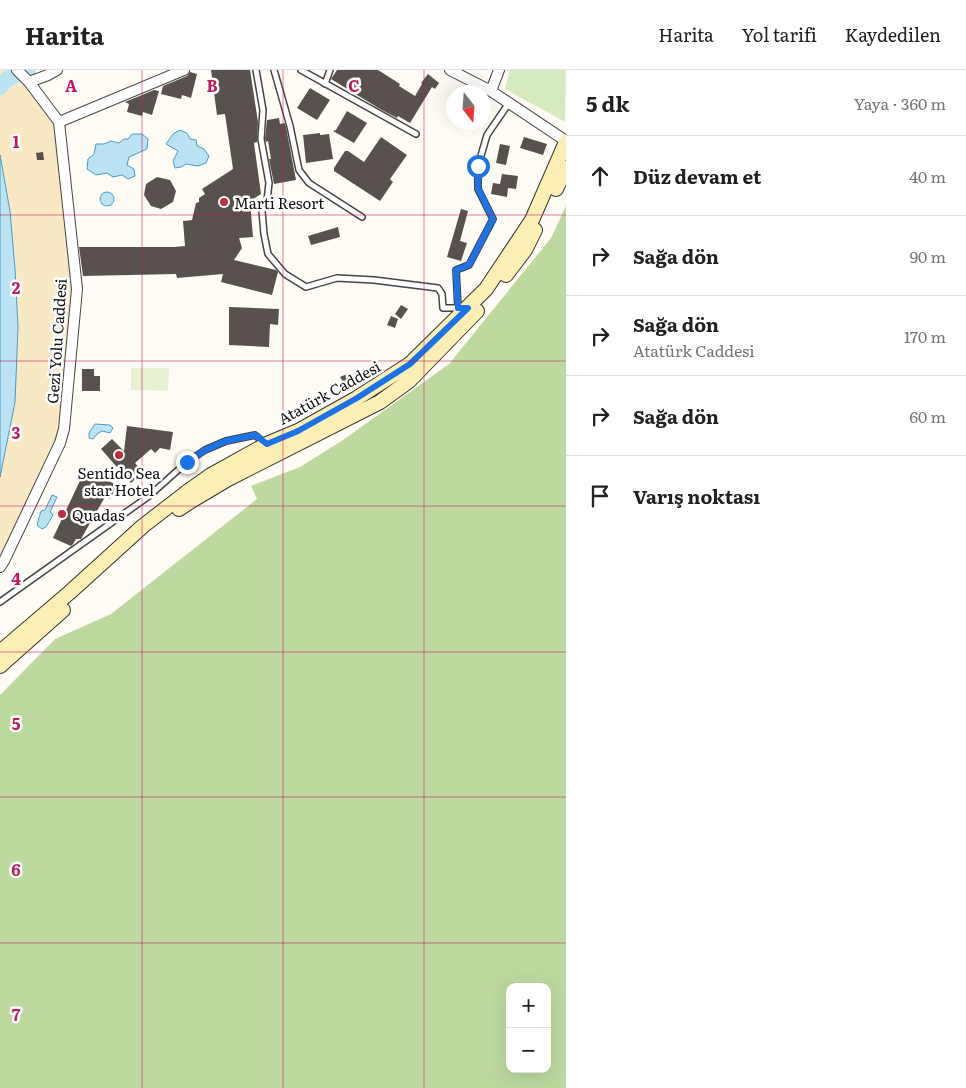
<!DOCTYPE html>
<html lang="tr">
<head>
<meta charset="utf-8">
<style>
  :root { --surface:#fff; --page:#f2f2f2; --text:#202124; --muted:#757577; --line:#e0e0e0 }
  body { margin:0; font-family:Literata,serif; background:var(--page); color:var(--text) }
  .controls { position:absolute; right:15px; bottom:15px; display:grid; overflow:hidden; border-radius:10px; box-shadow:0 5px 20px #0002 }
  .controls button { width:45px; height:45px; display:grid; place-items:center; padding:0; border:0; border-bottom:1px solid var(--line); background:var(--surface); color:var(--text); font:25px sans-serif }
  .compass { position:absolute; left:446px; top:15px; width:45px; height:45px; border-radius:50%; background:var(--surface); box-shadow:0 5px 20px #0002; rotate:163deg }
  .stop { position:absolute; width:15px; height:15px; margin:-11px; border:4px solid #1a73e8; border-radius:50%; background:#fff }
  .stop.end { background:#1a73e8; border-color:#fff; box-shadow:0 1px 5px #0008 }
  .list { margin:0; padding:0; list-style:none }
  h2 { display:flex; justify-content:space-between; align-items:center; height:65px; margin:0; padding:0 20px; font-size:21px }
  h2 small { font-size:16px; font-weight:400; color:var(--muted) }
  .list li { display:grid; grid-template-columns:32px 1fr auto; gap:15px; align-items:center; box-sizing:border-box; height:80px; padding:0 20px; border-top:1px solid var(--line) }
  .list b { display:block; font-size:19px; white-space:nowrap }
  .list p { margin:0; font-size:16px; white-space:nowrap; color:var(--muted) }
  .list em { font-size:16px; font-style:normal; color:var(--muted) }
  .icon { flex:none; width:28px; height:28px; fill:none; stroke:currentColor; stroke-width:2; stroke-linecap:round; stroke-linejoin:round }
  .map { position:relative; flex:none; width:566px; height:1018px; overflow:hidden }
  header { display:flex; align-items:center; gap:30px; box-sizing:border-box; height:70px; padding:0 25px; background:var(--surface); border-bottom:1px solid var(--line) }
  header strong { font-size:24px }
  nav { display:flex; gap:28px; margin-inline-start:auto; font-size:18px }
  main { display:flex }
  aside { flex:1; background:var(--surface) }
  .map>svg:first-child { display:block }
  .green { fill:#d7e9bf }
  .forest { fill:#bdd99f; fill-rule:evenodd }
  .sand { fill:#f8e9c4 }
  .pitch { fill:#e7f0d1 }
  .water { fill:#bce3f4; stroke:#469cc8 }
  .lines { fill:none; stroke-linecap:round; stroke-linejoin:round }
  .river { stroke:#bce3f4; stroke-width:16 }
  .building { fill:#59514e }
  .lane-casing { stroke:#444; stroke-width:8 }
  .street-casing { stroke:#444; stroke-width:12 }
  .secondary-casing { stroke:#333; stroke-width:16 }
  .lane { stroke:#fff; stroke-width:5 }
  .street { stroke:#fff; stroke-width:10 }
  .secondary { stroke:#fbefb4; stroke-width:14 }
  .route { stroke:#1a73e8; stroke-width:6 }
  .grid { fill:none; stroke:#c2185b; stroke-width:1; stroke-opacity:0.55 }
  .poi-dot { fill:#bd2d3d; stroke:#fff; stroke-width:2 }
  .labels { text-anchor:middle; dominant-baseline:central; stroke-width:5; stroke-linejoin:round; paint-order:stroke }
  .poi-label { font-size:15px; fill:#111; stroke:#fff; text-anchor:start }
  .street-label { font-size:15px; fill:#111; stroke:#fff }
  .grid-label { font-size:16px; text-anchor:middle; font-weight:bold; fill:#c2185b; stroke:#fff; stroke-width:5; stroke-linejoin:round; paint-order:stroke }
</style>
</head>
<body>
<header>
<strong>Harita</strong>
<nav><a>Harita</a><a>Yol tarifi</a><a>Kaydedilen</a></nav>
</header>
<main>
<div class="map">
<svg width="566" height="1018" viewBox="0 0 566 1018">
  <rect width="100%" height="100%" fill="#fffcf5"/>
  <!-- green -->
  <path class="green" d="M510,0H566L565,52L505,19Z"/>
  <!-- forest -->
  <path class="forest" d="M566,136V1018H0V625L55,569L111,544L257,429L251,416L300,397L343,370L449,294L551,168ZM510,917H547V999H510Z"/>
  <!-- sand -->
  <path class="sand" d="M0,0H17L59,52L77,219L64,359L0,497V407L15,332L10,141L0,85Z"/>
  <!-- pitch -->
  <path class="pitch" d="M131,298H169L168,321L131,320Z"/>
  <!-- water -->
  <path class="water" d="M180,60L187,63L190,69L196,70L197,76L204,79L209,86L206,93L198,96L186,94L181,97L175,98L173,91L178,81L166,74L173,64Z
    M132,64H142L148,69L147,79L129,87L127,95L134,99L135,106L128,109L122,105L113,107L107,103L96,105L87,99L88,89L94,84L96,74H104L111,71L119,73L124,69H128Z
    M0,85L10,141L15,199L18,257L15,332L0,407Z
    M100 129a7 7 0 1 1 14 0a7 7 0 1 1-14 0Z
    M95,354L110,355L113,358L110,363L102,361L97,364L93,369L89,368V363Z
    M52,425L57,427L50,442L53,445L46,457L42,459L37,455L41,441L45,440Z"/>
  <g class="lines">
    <!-- river -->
    <path class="river" d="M0,17L7,9L28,0"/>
  </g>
  <!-- building -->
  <path class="building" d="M211,0H250L258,52L257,72L254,73L261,124L250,131L253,167L239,168L242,178L234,190L276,200L278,202L272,225L221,212L223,204L177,208L176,204L83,206L79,177H174L185,176L183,151L192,150L196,133L199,132V128L205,124L202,119L233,99L225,44L217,45Z
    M337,0H378L400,14L399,16L415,26L422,14L421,13L428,4L439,13L435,19L432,17L410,53L398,46L397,48L380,39L331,9Z
    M190,2L197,4L191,28L182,25L181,29L161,24L163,16L187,6Z
    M310,18L330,30L317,50L297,38Z
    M154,20L159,21L152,45L143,42L142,46L127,42L129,34L125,32Z
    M347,41L367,53L354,73L333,61L336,60Z
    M279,48L280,54L285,53L286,57L296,110L274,114L269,89H271L268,71L266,72L265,69L267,50Z
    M320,63V65L329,64L333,89L306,93L303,65Z
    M381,67L407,85L390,109L393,112L380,131L334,101V98L345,81H348L364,92Z
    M524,67L547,74L543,85L520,78Z
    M500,74L510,76L506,95L496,93Z
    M43,82L44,90H37L36,83Z
    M502,104L518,106L516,119L508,118L507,127L491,124L493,113L500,114Z
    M157,107L170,110L176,121L173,132L161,139L151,136L144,125L146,114Z
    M461,139L468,141L460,171L467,173L461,191L447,187Z
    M338,157L340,167L311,175L308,166Z
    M401,235L408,239L401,249L395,244Z
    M229,237L279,239L278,255L270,254L269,277L229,275Z
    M391,246L398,249L395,258L387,255Z
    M82,299H94V306H100V321H82Z
    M347,304L352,312L346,316L340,307Z
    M127,356L173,362L170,380L160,378L155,383L151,379L135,393L143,402L131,413L101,379L112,369L124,381Z
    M85,400L117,415L110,429L105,427L81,469H76L73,474L71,476L53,468Z"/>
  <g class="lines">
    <!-- lane casing -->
    <g class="lane-casing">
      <path id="lane" d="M256,0L263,40L261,69L269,113L267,131L262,141L264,164L268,184L285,204L306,217L337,208L374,210L438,218L442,224L443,238H462
        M274,0L290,56L299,100L309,113L362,147
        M301,0L416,64
        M325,14L330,0
        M458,238L456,200L469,195L493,149L478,119V96L487,65L509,33
        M0,532L149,426L187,392L205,380L226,371L255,365L266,374"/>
    </g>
    <!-- street casing -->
    <g class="street-casing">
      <path id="street" d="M450,0L491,21L566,71
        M29,12L48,5L57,0
        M491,21L499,0
        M59,52L184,0
        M0,497L4,491L60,373L64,359L77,219L59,52L29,12L17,0"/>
    </g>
    <!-- secondary casing -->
    <g class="secondary-casing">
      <path id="secondary" d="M556,119L566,98
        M506,205L525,180L535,160
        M179,439L191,431L228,409L380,332L409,311L477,241
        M0,582L69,523L143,456L187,422L211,405L267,374L298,361L357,328L410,294L486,219L532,150L566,72
        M0,596L63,540"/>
    </g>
    <!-- lane -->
    <use href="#lane" class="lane"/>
    <!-- street -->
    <use href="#street" class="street"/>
    <!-- secondary -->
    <use href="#secondary" class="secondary"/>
  </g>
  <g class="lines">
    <!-- route -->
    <path class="route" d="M187,392L205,380L226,371L255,365L267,374L298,361L357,328L410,294L468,238H458L456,200L469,195L493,149L478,118V96"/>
  </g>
  <!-- grid -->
  <path class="grid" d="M142,0V1018M283,0V1018M424,0V1018M0,145H566M0,291H566M0,436H566M0,582H566M0,727H566M0,873H566"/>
  <!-- markers -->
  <g class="poi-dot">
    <circle cx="224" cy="132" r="5"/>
    <circle cx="119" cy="385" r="5"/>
    <circle cx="62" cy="444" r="5"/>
  </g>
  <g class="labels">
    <!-- poi labels -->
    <g class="poi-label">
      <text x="234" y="132">Marti Resort</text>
      <text x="119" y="402" text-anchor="middle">Sentido Sea<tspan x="119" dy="17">star Hotel</tspan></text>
      <text x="72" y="444">Quadas</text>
    </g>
    <!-- street labels -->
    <g class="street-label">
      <text transform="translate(56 271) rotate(-86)">Gezi Yolu Caddesi</text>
      <text transform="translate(329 322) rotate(-29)">Atatürk Caddesi</text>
    </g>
  </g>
  <g class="grid-label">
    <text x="71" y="22">A</text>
    <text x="212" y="22">B</text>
    <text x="354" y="22">C</text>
    <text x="16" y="78">1</text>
    <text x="16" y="224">2</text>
    <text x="16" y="369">3</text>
    <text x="16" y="515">4</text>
    <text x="16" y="660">5</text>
    <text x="16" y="806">6</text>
    <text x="16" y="951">7</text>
  </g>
</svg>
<div class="controls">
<button>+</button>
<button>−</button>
</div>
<svg class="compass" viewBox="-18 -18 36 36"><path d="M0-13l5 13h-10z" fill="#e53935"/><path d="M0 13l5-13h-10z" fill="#757577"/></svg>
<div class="stop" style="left:478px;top:96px"></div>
<div class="stop end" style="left:187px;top:392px"></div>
</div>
<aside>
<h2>5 dk<small>Yaya · 360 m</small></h2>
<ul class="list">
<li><svg class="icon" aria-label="ahead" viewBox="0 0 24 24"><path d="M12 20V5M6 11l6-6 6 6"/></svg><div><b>Düz devam et</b></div><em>40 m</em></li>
<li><svg class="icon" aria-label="right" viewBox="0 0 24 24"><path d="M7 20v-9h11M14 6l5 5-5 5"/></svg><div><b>Sağa dön</b></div><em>90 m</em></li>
<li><svg class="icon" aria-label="right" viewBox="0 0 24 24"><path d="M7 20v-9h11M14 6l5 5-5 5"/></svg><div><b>Sağa dön</b><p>Atatürk Caddesi</p></div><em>170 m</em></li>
<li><svg class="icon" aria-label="right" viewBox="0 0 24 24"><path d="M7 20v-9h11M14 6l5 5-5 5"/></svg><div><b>Sağa dön</b></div><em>60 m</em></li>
<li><svg class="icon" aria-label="arrive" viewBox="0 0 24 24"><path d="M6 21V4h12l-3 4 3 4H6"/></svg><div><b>Varış noktası</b></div></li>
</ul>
</aside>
</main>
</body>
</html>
